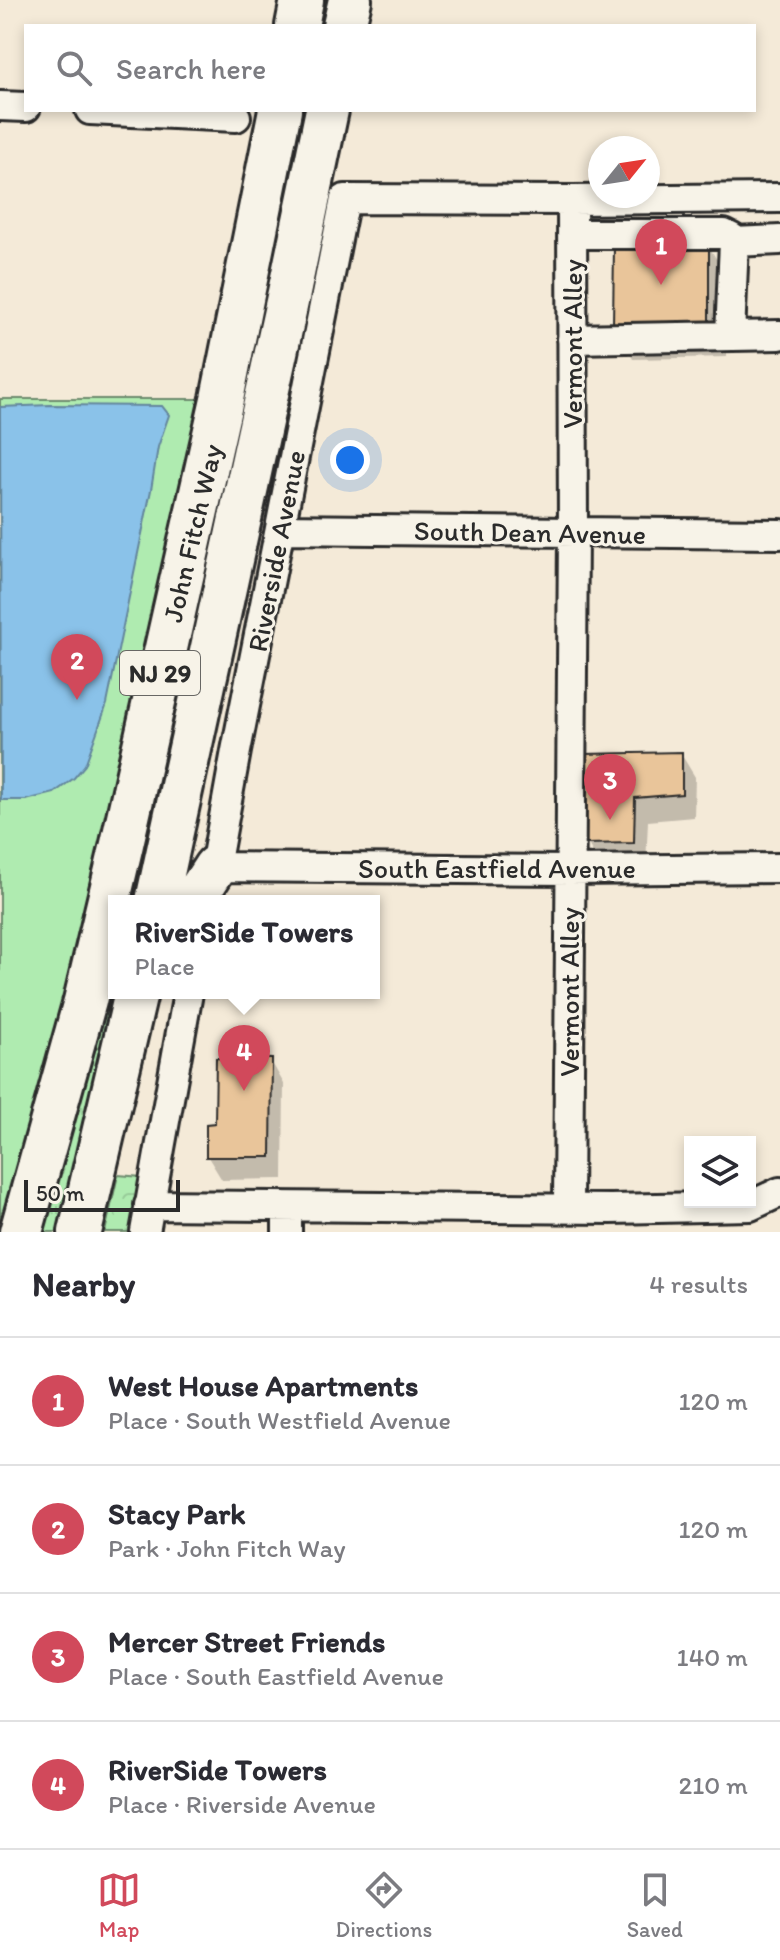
<!DOCTYPE html>
<html lang="en">
<head>
<meta charset="utf-8">
<style>
  :root { --surface:#fff; --page:#f2f2f3; --text:#2b2b33; --muted:#7c7c81; --line:#e1e1e2; --accent:#d1495b }
  body { margin:0; font-family:Itim,sans-serif; background:var(--page); color:var(--text) }
  .controls { position:absolute; right:24px; bottom:24px; display:grid; overflow:hidden; border-radius:0px; box-shadow:0 4px 12px #0003 }
  .controls button { width:72px; height:72px; display:grid; place-items:center; padding:0; border:0; border-bottom:2px solid var(--line); background:var(--surface); color:var(--text); font:40px sans-serif }
  .compass { position:absolute; left:588px; top:136px; width:72px; height:72px; border-radius:50%; background:var(--surface); box-shadow:0 4px 12px #0003; rotate:60deg }
  .scale { position:absolute; left:24px; bottom:20px; width:156px; box-sizing:border-box; padding-left:8px; border:4px solid #2b2b2b; border-top:0; font-size:22px; line-height:28px; white-space:nowrap; color:#2b2b2b; -webkit-text-stroke:6px #f7f3e8; paint-order:stroke }
  .you { position:absolute; left:350px; top:460px; width:28px; height:28px; margin:-20px; border:6px solid #fff; border-radius:50%; background:#1a73e8; box-shadow:0 0 0 12px #1a73e833 }
  .badge { display:grid; place-items:center; width:52px; height:52px; border-radius:50%; background:var(--accent); color:#fff; font-size:26px; font-weight:700 }
  .pin { position:absolute; translate:-50% -66px; filter:drop-shadow(0 2px 4px #0008) }
  .pin::after { content:''; position:absolute; top:42px; width:28px; height:24px; background:inherit; clip-path:polygon(0 0,100% 0,50% 100%) }
  .popup { position:absolute; left:108px; top:895px; width:272px; height:104px; box-sizing:border-box; display:grid; place-content:center; border-radius:0px; background:var(--surface); filter:drop-shadow(0 2px 6px #0005); font-size:26px; white-space:nowrap; color:var(--muted) }
  .popup b { font-size:30px; color:var(--text) }
  .popup::after { content:''; position:absolute; left:50%; top:100%; margin-left:-16px; border:16px solid transparent; border-top-color:var(--surface) }
  .list { margin:0; padding:0; list-style:none }
  h2 { display:flex; justify-content:space-between; align-items:center; height:104px; margin:0; padding:0 32px; font-size:34px }
  h2 small { font-size:26px; font-weight:400; color:var(--muted) }
  .list li { display:grid; grid-template-columns:52px 1fr auto; gap:24px; align-items:center; box-sizing:border-box; height:128px; padding:0 32px; border-top:2px solid var(--line) }
  .list b { display:block; font-size:30px; white-space:nowrap }
  .list p { margin:0; font-size:26px; white-space:nowrap; color:var(--muted) }
  .list em { font-size:26px; font-style:normal; color:var(--muted) }
  .icon { flex:none; width:44px; height:44px; fill:none; stroke:currentColor; stroke-width:2; stroke-linecap:round; stroke-linejoin:round }
  .map { position:relative; flex:none; width:780px; height:1232px; overflow:hidden }
  .search { position:absolute; background:var(--surface); box-shadow:0 4px 12px #0003; left:24px; right:24px; top:24px; height:88px; display:flex; align-items:center; gap:20px; box-sizing:border-box; padding:0 28px; border-radius:0px; color:var(--muted); font-size:30px }
  .sheet { height:616px; background:var(--surface) }
  nav { display:flex; justify-content:space-around; align-items:center; box-sizing:border-box; height:112px; border-top:2px solid var(--line); background:var(--surface); font-size:22px; color:var(--muted) }
  nav a { display:grid; justify-items:center; gap:4px }
  nav .on { color:var(--accent) }
  .map>svg:first-child { display:block }
  .grass { fill:url(#grass-tufts); stroke:#6d8b6e; stroke-width:2 }
  .forest { fill:url(#forest-crowns); stroke:#6d8b6e; stroke-width:2 }
  .green { fill:#afebb0; stroke:#6d8b6e; stroke-width:2 }
  .water { fill:#8ac2e9; stroke:#64869d; stroke-width:2 }
  .shadow { fill:#0003 }
  .building { fill:#e9c59a; stroke:#2b2b2b; stroke-width:2 }
  .lines { fill:none; stroke-linecap:round; stroke-linejoin:round }
  .minor-casing { stroke:#2b2b2b; stroke-width:34 }
  .highway-casing { stroke:#2b2b2b; stroke-width:48 }
  .minor { stroke:#f7f3e8; stroke-width:28 }
  .highway { stroke:#f7f3e8; stroke-width:42 }
  .labels { text-anchor:middle; dominant-baseline:central; stroke-width:6; stroke-linejoin:round; paint-order:stroke }
  .shield { fill:#f7f3e8; stroke:#686764; stroke-width:2 }
  .shield-label { font-size:26px; font-weight:bold; fill:#2b2b2b }
  .street-label { font-size:28px; fill:#2b2b2b; stroke:#f7f3e8 }
</style>
</head>
<body>
<div class="map">
<svg width="780" height="1232" viewBox="0 0 780 1232">
  <defs>
    <pattern id="grass-tufts" width="24" height="20" patternUnits="userSpaceOnUse" patternTransform="scale(2)"><rect width="24" height="20" fill="#afebb0"/><path d="M3 7l-1-3M5 7V3M7 7l1-3M15 17l-1-3M17 17v-4M19 17l1-3" fill="none" stroke="#97ca98"/></pattern>
    <pattern id="forest-crowns" width="20" height="18" patternUnits="userSpaceOnUse" patternTransform="scale(2)"><rect width="20" height="18" fill="#afebb0"/><path d="M2 6a3 3 0 1 1 6 0M12 15a3 3 0 1 1 6 0" fill="none" stroke="#97ca98"/></pattern>
  </defs>
  <rect width="100%" height="100%" fill="#f4ead8"/>
  <filter id="ink" filterUnits="userSpaceOnUse"><feTurbulence type="fractalNoise" baseFrequency=".0125" numOctaves="2"/><feDisplacementMap in="SourceGraphic" scale="16" xChannelSelector="R" yChannelSelector="G"/><feConvolveMatrix kernelMatrix="1 2 1 2 8 2 1 2 1" color-interpolation-filters="sRGB"/></filter>
  <g filter="url(#ink)">
    <!-- grass -->
    <path class="grass" d="M298,110H310L141,901H126Z
      M114,954V993H120L63,1232H38Z"/>
    <!-- forest -->
    <path class="forest" d="M118,1175L142,1177L134,1232H105Z"/>
    <!-- green -->
    <path class="green" d="M0,399H222L21,1232H0Z"/>
    <!-- water -->
    <path class="water" d="M50,405L162,406L169,415L158,447L151,490L107,704L85,765L74,778L54,793L26,800H1L0,407Z"/>
    <!-- shadow -->
    <path class="shadow" d="M708,245L727,277V357L633,359L615,327Z
      M681,754L695,777L694,817L648,821L646,865L601,867L588,844L586,756Z
      M271,1061L284,1084L283,1179L222,1180L208,1157L217,1124Z"/>
    <!-- building -->
    <path class="building" d="M709,243V325L613,327L614,245Z
      M682,752V794L635,798L634,843L586,844L584,754Z
      M216,1058L272,1059L271,1157H206V1124L215,1123Z"/>
    <g class="lines">
      <!-- minor casing -->
      <g class="minor-casing">
        <path id="minor" d="M0,106L26,107
          M90,110L236,117
          M572,234H724L732,238L734,242L730,336
          M734,242L780,240
          M572,339L780,335
          M280,529L780,534
          M215,867L570,870L780,868
          M209,882L215,867L236,751L345,199L572,200L780,198
          M149,1205L611,1209L750,1206L780,1192
          M568,1208L573,533L572,200
          M145,1232L188,993
          M287,1232V1207"/>
      </g>
      <!-- highway casing -->
      <g class="highway-casing">
        <path id="highway" d="M297,26L302,0
          M344,26L350,0
          M157,901L290,288L327,110
          M193,901L215,867
          M21,1232L85,1001L122,844L222,399L280,110
          M80,1232L136,993"/>
      </g>
      <!-- minor -->
      <use href="#minor" class="minor"/>
      <!-- highway -->
      <use href="#highway" class="highway"/>
    </g>
  </g>
  <g class="labels">
    <!-- shield labels -->
    <rect class="shield" x="120" y="651" width="80" height="44" rx="6"/>
    <g class="shield-label">
      <text x="160" y="673">NJ 29</text>
    </g>
    <!-- street labels -->
    <g class="street-label">
      <text transform="translate(572 344) rotate(-90)">Vermont Alley</text>
      <text transform="translate(530 532) rotate(1)">South Dean Avenue</text>
      <text transform="translate(192 533) rotate(-77)">John Fitch Way</text>
      <text transform="translate(276 551) rotate(-79)">Riverside Avenue</text>
      <text x="497" y="868">South Eastfield Avenue</text>
      <text transform="translate(569 992) rotate(-90)">Vermont Alley</text>
    </g>
  </g>
</svg>
<div class="controls">
<button><svg class="icon" aria-label="layers" viewBox="0 0 24 24"><path d="M12 4l9 5-9 5-9-5zM3 14l9 5 9-5"/></svg></button>
</div>
<svg class="compass" viewBox="-18 -18 36 36"><path d="M0-13l5 13h-10z" fill="#e53935"/><path d="M0 13l5-13h-10z" fill="#7c7c81"/></svg>
<div class="scale">50 m</div>
<div class="you"></div>
<div class="pin badge" style="left:661px;top:285px">1</div>
<div class="pin badge" style="left:77px;top:700px">2</div>
<div class="pin badge" style="left:610px;top:820px">3</div>
<div class="pin badge" style="left:244px;top:1091px">4</div>
<div class="popup"><b>RiverSide Towers</b>Place</div>
<div class="search"><svg class="icon" aria-label="search" viewBox="0 0 24 24"><circle cx="10" cy="10" r="6"/><path d="M15 15l6 6"/></svg>Search here</div>
</div>
<section class="sheet">
<h2>Nearby<small>4 results</small></h2>
<ul class="list">
<li><span class="badge">1</span><div><b>West House Apartments</b><p>Place · South Westfield Avenue</p></div><em>120 m</em></li>
<li><span class="badge">2</span><div><b>Stacy Park</b><p>Park · John Fitch Way</p></div><em>120 m</em></li>
<li><span class="badge">3</span><div><b>Mercer Street Friends</b><p>Place · South Eastfield Avenue</p></div><em>140 m</em></li>
<li><span class="badge">4</span><div><b>RiverSide Towers</b><p>Place · Riverside Avenue</p></div><em>210 m</em></li>
</ul>
</section>
<nav>
<a class="on"><svg class="icon" aria-label="map" viewBox="0 0 24 24"><path d="M3 6l6-2 6 2 6-2v14l-6 2-6-2-6 2zM9 4v14M15 6v14"/></svg>Map</a>
<a><svg class="icon" aria-label="directions" viewBox="0 0 24 24"><path d="M12 3l9 9-9 9-9-9zM9 14v-3h6M13 9l2 2-2 2"/></svg>Directions</a>
<a><svg class="icon" aria-label="saved" viewBox="0 0 24 24"><path d="M7 4h10v16l-5-4-5 4z"/></svg>Saved</a>
</nav>
</body>
</html>
